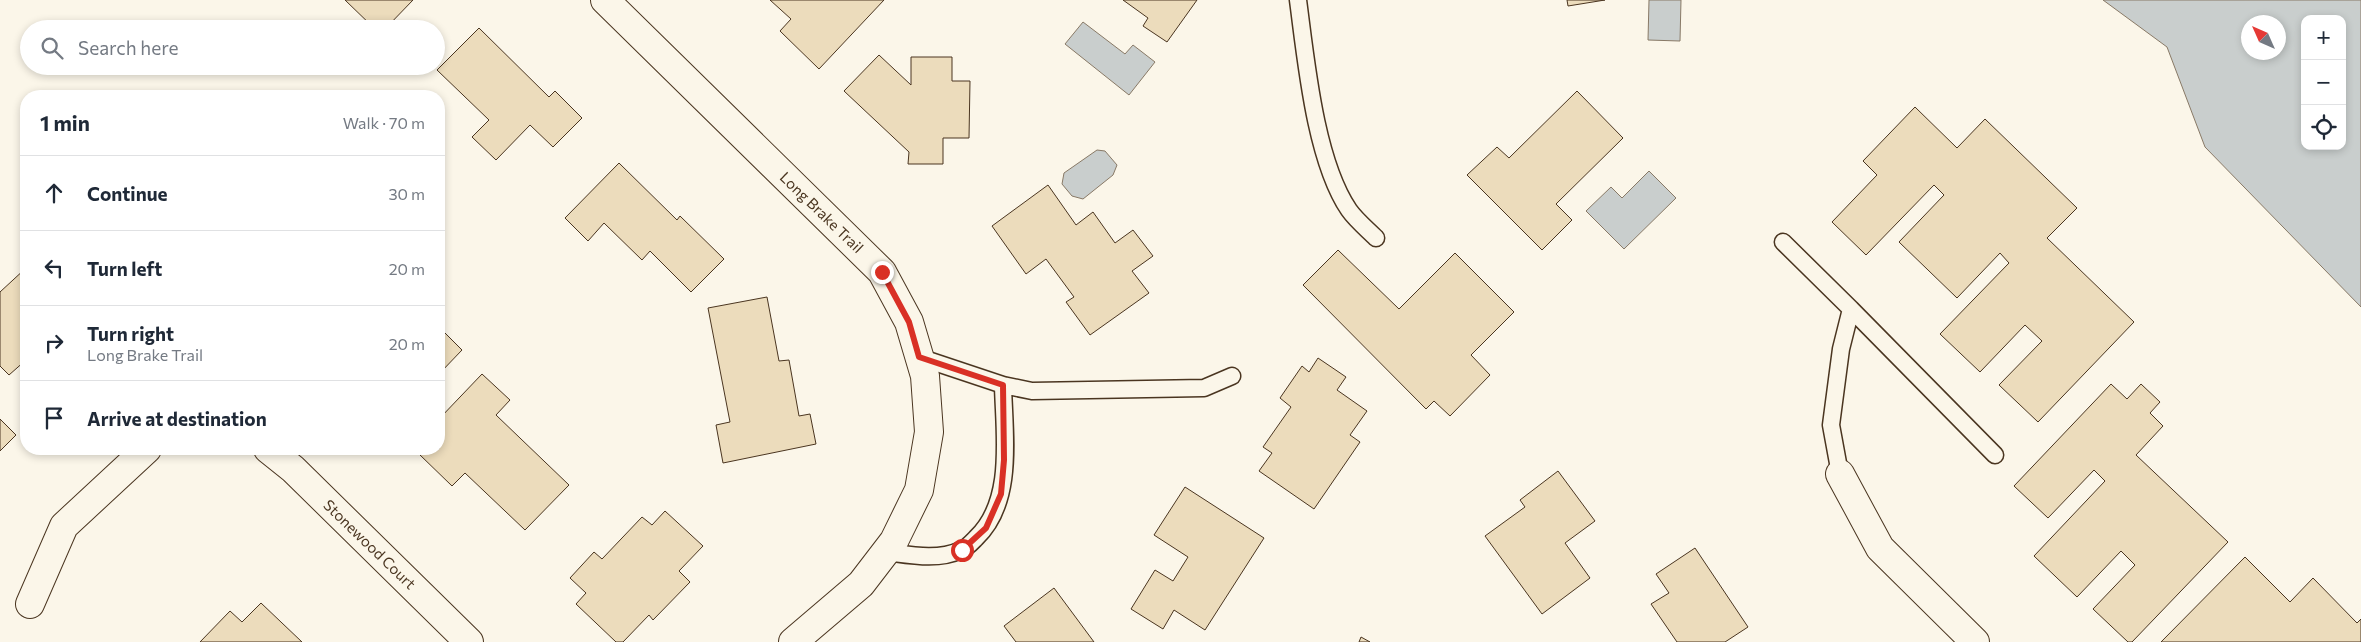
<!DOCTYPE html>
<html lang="en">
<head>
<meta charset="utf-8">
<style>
  :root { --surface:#fff; --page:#f2f2f3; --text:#1f2937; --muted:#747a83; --line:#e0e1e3 }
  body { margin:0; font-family:Commissioner,sans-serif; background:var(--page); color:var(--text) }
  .controls { position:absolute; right:15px; top:15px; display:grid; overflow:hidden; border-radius:10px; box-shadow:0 2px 8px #0003 }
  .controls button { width:45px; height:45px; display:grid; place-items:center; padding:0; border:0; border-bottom:1px solid var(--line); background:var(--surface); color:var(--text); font:25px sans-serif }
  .compass { position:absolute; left:2241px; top:15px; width:45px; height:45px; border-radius:50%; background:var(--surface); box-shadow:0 2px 8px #0003; rotate:315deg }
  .stop { position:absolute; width:15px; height:15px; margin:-11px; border:4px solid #d93025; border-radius:50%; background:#fff }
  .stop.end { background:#d93025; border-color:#fff; box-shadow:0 1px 5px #0008 }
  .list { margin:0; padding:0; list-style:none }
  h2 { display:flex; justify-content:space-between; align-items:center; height:65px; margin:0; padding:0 20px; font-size:21px }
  h2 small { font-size:16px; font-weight:400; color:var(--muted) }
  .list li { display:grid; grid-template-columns:32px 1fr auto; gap:15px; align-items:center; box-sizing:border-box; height:75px; padding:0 20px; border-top:1px solid var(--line) }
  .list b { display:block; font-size:19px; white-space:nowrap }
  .list p { margin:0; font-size:16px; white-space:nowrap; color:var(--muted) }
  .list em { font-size:16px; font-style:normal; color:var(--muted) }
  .icon { flex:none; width:28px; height:28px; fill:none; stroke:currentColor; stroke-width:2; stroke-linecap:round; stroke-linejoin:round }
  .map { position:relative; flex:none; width:2361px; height:642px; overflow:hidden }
  .search { position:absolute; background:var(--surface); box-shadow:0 2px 8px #0003; left:20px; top:20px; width:425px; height:55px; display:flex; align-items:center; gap:12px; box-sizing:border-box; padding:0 18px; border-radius:28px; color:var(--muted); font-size:19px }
  .panel { position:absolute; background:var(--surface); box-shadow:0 2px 8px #0003; left:20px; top:90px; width:425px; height:365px; border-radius:20px }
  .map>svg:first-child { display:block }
  .water { fill:#c9cecd; stroke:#887966; fill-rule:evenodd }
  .building { fill:#ecdcbc; stroke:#4a3520 }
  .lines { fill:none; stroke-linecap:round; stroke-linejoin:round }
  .lane-casing { stroke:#4a3520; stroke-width:19 }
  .street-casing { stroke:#4a3520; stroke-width:30 }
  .lane { stroke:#fbf6e9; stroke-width:16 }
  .street { stroke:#fbf6e9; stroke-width:28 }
  .route { stroke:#d93025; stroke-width:6 }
  .labels { text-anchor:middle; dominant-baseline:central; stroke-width:4; stroke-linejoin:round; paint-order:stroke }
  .street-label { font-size:15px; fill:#4a3520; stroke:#fbf6e9 }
</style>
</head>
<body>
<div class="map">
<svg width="2361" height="642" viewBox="0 0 2361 642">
  <rect width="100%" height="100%" fill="#fbf6e9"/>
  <!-- water -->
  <path class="water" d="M1649,0H1681L1680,41L1648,40Z
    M2103,0H2361V307L2205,147L2167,47ZM2305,19H2342V146H2305ZM2278,22V52H2248V22Z
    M1083,22L1125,54L1133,45L1155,62L1129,95L1065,44Z
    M1097,150L1105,151L1117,165L1113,175L1083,199L1072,196L1062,184L1064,173Z
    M1649,171L1676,198L1624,249L1586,211L1611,187L1622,198Z"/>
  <!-- building -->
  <path class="building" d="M345,0H413L385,29H375Z
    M770,0H884L819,69L780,31L791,19Z
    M1123,0H1197L1167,42L1143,26L1148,18Z
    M1567,0H1605L1568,6Z
    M479,28L549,97L555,91L582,118L553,147L530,125L496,160L472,137L489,120L437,70Z
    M879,55L911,85V57H952V81H970L969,138H943V164H908L909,152L844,91Z
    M1577,91L1623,138L1556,204L1572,220L1542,250L1467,175L1497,147L1509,158Z
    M1915,107L1957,148L1985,119L2077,208L2047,238L2134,322L2038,422L1999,385L2042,341L2025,325L1980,372L1940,334L2009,263L2000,253L1957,298L1899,242L1944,195L1934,185L1866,255L1832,222L1877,175L1863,161Z
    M619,163L677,220L680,216L724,259L691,292L650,251L642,260L604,223L588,241L565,218Z
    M1048,185L1076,225L1093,212L1115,243L1133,230L1153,256L1132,271L1149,293L1090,335L1066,302L1074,297L1046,259L1026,274L992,226Z
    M1338,250L1399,309L1455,253L1514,312L1471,355L1490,375L1450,416L1434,401L1426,409L1303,285Z
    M26,268V360L9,375L0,366V292Z
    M767,297L779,361L789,360L799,416L810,414L816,444L723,463L716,425L730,422L708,308Z
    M439,327L462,350L439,374Z
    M1318,358L1346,377L1337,390L1367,411L1350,435L1360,442L1314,509L1259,471L1272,453L1263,447L1291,407L1280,398L1302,366L1309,372Z
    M482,374L510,400L496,415L569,485L525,530L465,473L452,486L419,454L425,449H439V419Z
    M2111,384L2127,399L2141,384L2160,402L2150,413L2163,426L2136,455L2228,542L2132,642H2128L2093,609L2135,565L2121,551L2077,597L2034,556L2105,481L2094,470L2048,518L2014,486Z
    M0,419L16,435L0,451Z
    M1558,471L1595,521L1565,543L1590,578L1542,614L1485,536L1525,507L1520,500Z
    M1185,487L1264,538L1205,630L1174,610L1163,629L1131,609L1155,570L1173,581L1188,557L1154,535Z
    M665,511L703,546L679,571L690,582L653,620L649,615L623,642H616L576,604L586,593L570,578L594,552L602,559L642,517L652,525Z
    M1695,548L1748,627L1725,642H1677L1651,604L1669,593L1656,574Z
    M2245,557L2290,602L2313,578L2357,623L2361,619V642H2161Z
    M1054,588L1094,642H1016L1004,626Z
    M261,603L302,642H200L230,611L242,622Z
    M1361,637L1370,642H1359Z"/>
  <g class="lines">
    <!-- lane casing -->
    <g class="lane-casing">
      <path id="lane" d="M1298,0C1306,60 1315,160 1349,210C1356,220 1367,229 1376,238
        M1783,242L1851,309
        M919,357L1003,385L1032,391L1204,388L1232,376
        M1840,474L1831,425L1841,349L1851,309L1995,455
        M886,552C910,555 938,561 961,550C967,548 972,542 976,538C1015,501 1004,434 1003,385"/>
    </g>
    <!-- street casing -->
    <g class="street-casing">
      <path id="street" d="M605,0L882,272L909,322L925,376L929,432L919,490L894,541L861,584L793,642
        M268,449L293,469L469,642
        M1840,474L1880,548L1975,642
        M30,604L64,526L147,449"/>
    </g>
    <!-- lane -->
    <use href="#lane" class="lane"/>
    <!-- street -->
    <use href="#street" class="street"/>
  </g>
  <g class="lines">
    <!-- route -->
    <path class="route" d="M882,272L909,322L919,357L1003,385L1004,460L1001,494L986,528L962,550"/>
  </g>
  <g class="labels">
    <!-- street labels -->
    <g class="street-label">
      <text transform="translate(822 212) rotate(44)">Long Brake Trail</text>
      <text transform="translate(370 544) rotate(44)">Stonewood Court</text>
    </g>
  </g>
</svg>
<div class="controls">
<button>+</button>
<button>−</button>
<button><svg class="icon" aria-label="locate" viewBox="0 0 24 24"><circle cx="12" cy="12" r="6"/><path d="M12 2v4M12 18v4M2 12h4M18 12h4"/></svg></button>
</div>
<svg class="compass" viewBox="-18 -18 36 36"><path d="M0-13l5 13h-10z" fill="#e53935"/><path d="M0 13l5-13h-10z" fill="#747a83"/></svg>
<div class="stop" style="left:962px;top:550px"></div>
<div class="stop end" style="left:882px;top:272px"></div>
<div class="search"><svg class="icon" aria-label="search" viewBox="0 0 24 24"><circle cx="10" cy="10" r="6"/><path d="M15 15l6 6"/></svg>Search here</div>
<section class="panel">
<h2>1 min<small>Walk · 70 m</small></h2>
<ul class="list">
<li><svg class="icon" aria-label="ahead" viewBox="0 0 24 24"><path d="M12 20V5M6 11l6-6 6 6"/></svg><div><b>Continue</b></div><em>30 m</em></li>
<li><svg class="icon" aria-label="left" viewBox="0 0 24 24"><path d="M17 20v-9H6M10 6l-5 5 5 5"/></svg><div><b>Turn left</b></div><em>20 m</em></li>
<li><svg class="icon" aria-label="right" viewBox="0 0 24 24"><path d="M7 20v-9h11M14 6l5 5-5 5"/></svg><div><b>Turn right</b><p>Long Brake Trail</p></div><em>20 m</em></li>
<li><svg class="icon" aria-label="arrive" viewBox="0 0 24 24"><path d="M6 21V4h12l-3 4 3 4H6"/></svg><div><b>Arrive at destination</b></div></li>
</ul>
</section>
</div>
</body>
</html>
